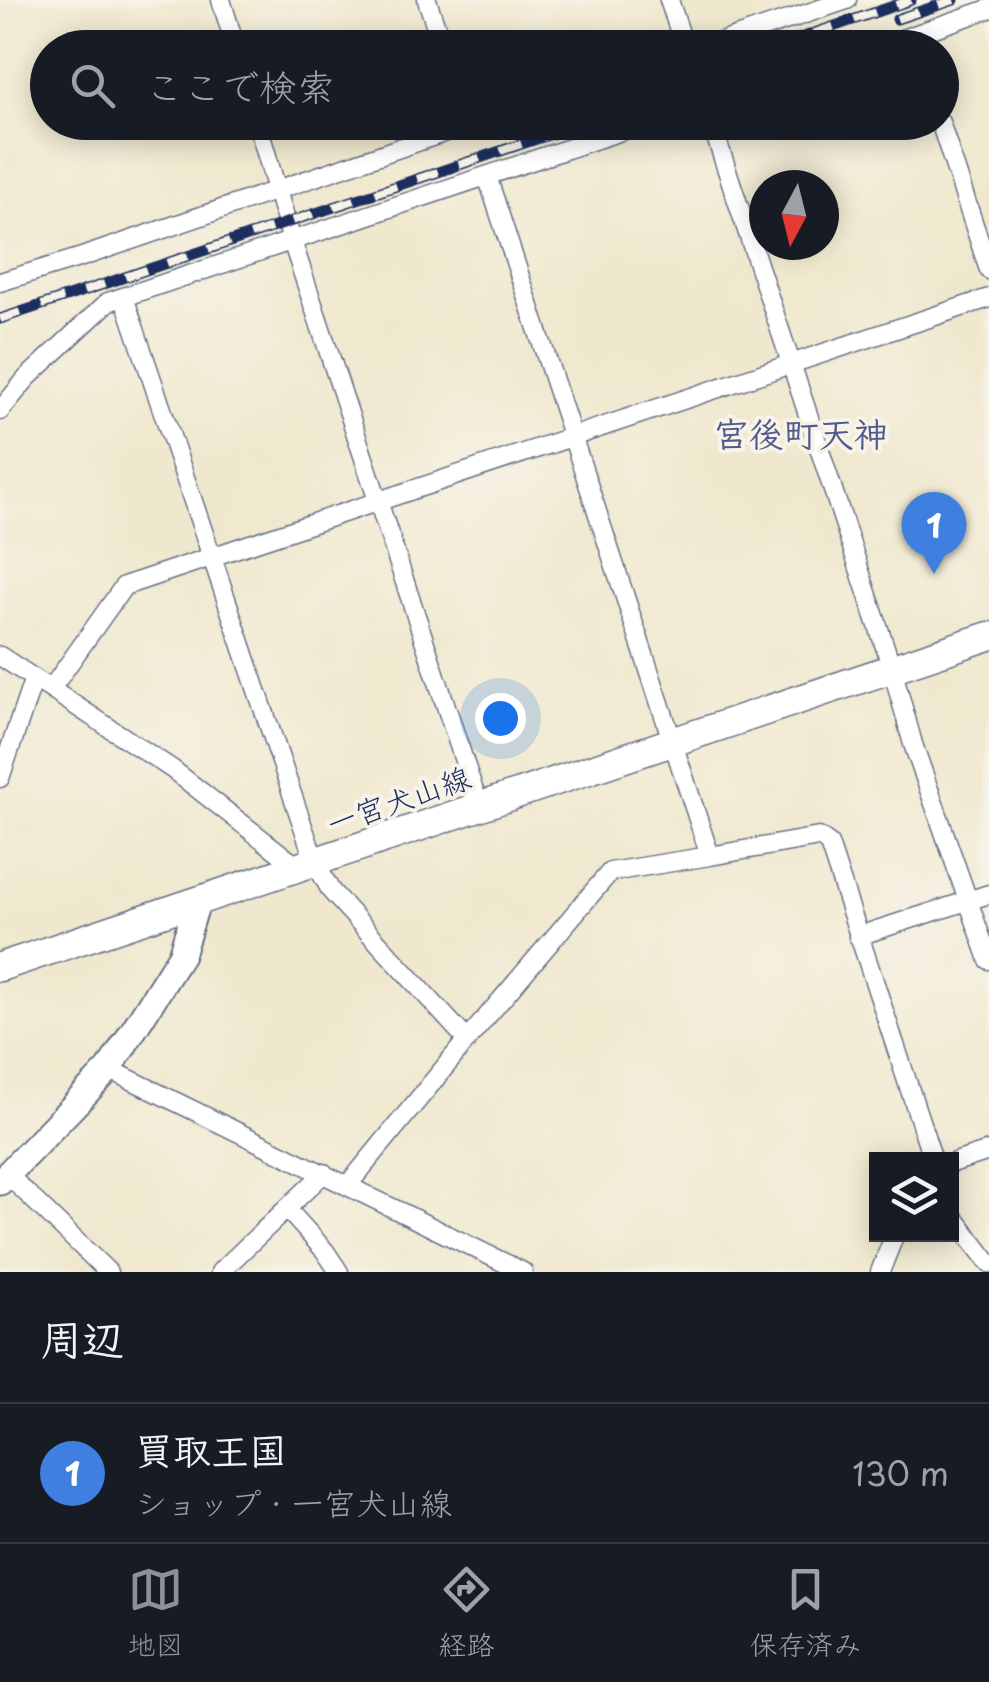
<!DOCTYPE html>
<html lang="ja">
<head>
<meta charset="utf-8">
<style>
  :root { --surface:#171b24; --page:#242831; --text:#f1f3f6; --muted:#9ea1a6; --line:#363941; --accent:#8c9099 }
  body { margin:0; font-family:"Playpen Sans","Klee One",sans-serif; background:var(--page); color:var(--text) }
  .controls { position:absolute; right:30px; bottom:30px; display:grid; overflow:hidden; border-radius:0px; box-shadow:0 5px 25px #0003 }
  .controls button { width:90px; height:90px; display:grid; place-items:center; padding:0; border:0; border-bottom:2px solid var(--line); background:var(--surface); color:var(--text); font:50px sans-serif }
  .compass { position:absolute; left:749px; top:170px; width:90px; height:90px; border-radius:50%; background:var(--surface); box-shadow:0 5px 25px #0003; rotate:187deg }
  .you { position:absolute; left:500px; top:718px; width:35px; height:35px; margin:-25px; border:8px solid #fff; border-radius:50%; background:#1a73e8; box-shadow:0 0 0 15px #1a73e833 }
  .badge { display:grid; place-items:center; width:65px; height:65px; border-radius:50%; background:var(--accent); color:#fff; font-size:32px; font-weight:700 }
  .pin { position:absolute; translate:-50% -82px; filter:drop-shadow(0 2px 5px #0008) }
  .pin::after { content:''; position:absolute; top:52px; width:35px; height:30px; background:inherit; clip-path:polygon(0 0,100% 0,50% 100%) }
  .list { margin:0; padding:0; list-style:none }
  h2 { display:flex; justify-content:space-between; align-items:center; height:130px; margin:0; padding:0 40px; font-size:42px }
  h2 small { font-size:32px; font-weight:400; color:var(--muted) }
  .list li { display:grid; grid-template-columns:65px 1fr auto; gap:30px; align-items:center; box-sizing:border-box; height:140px; padding:0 40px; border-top:2px solid var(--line) }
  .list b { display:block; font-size:38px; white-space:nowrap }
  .list p { margin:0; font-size:32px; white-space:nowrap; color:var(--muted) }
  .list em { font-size:32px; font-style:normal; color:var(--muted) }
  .icon { flex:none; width:55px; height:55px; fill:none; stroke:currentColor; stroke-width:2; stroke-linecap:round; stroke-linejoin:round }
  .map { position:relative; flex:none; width:989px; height:1272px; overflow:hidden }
  .search { position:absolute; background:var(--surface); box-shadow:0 5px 25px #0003; left:30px; right:30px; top:30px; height:110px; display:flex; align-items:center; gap:25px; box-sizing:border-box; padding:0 35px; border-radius:55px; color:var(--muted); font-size:38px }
  .sheet { height:270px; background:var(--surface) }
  nav { display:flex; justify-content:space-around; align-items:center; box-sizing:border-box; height:140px; border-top:2px solid var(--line); background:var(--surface); font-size:28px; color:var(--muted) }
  nav a { display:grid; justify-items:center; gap:5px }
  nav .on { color:var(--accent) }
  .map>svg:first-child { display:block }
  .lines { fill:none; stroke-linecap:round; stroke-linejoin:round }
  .street-casing { stroke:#667085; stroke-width:21 }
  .secondary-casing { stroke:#667085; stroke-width:29 }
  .primary-casing { stroke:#667085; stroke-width:31 }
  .street { stroke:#fff; stroke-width:18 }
  .secondary { stroke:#fff; stroke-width:25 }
  .primary { stroke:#fff; stroke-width:28 }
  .rail-casing { stroke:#1b2f5e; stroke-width:11 }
  .rail { stroke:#f7f3e8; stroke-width:8; stroke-dasharray:22; stroke-linecap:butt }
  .labels { text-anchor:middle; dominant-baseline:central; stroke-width:8; stroke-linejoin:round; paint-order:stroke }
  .street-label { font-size:30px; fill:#1b2f5e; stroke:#f7f3e8 }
  .quarter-label { font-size:35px; font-weight:bold; fill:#535b8b; stroke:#f7f3e8 }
</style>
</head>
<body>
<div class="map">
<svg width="989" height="1272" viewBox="0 0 989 1272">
  <rect width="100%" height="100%" fill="#f7f3e8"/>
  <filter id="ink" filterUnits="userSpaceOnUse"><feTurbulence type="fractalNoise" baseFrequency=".01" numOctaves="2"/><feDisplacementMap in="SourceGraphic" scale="20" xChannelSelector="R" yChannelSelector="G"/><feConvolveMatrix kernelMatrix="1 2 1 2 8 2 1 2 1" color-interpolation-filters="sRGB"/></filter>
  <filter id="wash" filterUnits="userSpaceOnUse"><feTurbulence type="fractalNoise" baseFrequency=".0048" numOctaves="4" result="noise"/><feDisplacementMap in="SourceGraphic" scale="40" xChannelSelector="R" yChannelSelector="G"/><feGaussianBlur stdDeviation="2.25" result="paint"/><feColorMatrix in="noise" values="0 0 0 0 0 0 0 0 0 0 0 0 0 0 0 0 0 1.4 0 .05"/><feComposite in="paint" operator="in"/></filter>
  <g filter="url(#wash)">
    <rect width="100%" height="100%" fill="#f0e8ce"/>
  </g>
  <g filter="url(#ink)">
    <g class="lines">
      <!-- street casing -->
      <g class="street-casing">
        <path id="street" d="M221,0L236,48
          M427,0L443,48
          M669,0L685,48
          M703,48L847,0
          M876,48L989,9
          M257,122L292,241L479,806
          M711,122L892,668L913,744L989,960
          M940,122L989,270
          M487,176L710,856L819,837L829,844L933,1160
          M0,282L82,257L475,122
          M124,297L315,862L331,891L467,1040L348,1185
          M0,411L27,378L108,302L648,122
          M0,656L172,769L299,868
          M51,689L124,586L989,298
          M0,778L34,678
          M858,936L989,894
          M467,1040L610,872L710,856
          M109,1069L523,1272
          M952,1163L989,1151
          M7,1174L108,1272
          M287,1209L325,1251L339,1272
          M952,1215L989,1263
          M220,1272L324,1173
          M880,1272L895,1234"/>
      </g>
      <!-- secondary casing -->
      <g class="secondary-casing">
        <path id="secondary" d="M0,1182L109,1069L181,955L197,902"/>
      </g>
      <!-- primary casing -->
      <g class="primary-casing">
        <path id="primary" d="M0,967L989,636"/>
      </g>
      <!-- street -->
      <use href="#street" class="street"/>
      <!-- secondary -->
      <use href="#secondary" class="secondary"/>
      <!-- primary -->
      <use href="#primary" class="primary"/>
      <!-- rail casing -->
      <g class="rail-casing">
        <path id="rail" d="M897,19L954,0
          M771,48L911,0
          M0,319L587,122"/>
      </g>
      <!-- rail -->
      <use href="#rail" class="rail"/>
    </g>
  </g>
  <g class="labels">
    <!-- street labels -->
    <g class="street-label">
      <text transform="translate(398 799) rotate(-19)">一宮犬山線</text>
    </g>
    <!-- quarter labels -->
    <g class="quarter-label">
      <text x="801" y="432">宮後町天神</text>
    </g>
  </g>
</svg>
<div class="controls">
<button><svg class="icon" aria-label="layers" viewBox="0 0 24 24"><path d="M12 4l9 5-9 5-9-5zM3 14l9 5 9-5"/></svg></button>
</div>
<svg class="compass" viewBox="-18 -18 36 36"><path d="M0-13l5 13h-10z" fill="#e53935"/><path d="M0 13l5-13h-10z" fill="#9ea1a6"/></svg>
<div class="you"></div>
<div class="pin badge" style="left:934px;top:574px;background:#3f7fe0">1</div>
<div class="search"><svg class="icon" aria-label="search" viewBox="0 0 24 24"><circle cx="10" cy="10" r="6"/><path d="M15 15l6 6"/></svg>ここで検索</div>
</div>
<section class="sheet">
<h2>周辺<small></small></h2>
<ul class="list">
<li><span class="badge" style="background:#3f7fe0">1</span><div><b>買取王国</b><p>ショップ · 一宮犬山線</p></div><em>130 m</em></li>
</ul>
</section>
<nav>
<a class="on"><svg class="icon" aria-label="map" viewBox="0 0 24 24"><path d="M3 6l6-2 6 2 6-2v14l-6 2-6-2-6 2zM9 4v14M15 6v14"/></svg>地図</a>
<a><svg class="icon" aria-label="directions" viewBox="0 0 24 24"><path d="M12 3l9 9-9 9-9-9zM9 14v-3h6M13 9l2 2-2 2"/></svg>経路</a>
<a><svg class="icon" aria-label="saved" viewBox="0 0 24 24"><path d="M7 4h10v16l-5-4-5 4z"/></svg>保存済み</a>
</nav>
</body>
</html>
